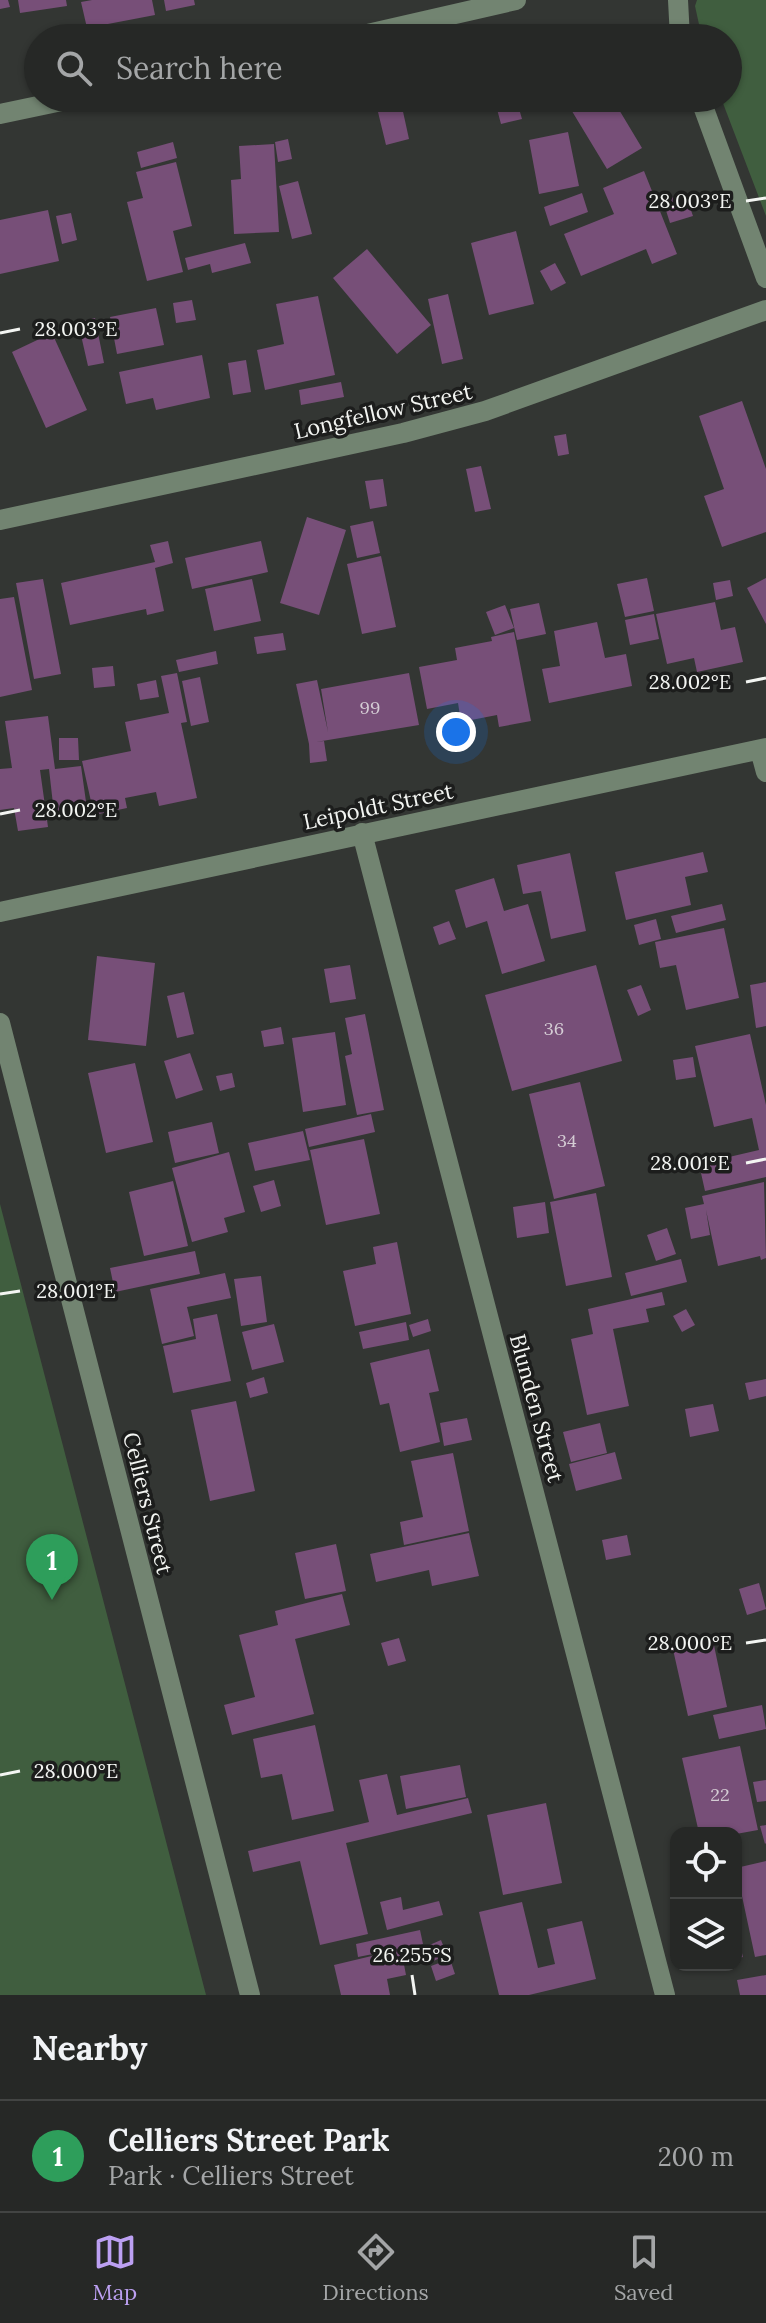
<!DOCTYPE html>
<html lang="en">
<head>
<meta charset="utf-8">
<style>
  :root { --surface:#262826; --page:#323432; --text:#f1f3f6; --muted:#a4a6a7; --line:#424443; --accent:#bca0f2 }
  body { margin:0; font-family:Lora,serif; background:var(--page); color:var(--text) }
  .controls { position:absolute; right:24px; bottom:24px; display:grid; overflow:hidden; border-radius:16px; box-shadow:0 2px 6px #0004 }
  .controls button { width:72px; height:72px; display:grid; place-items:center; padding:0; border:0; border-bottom:2px solid var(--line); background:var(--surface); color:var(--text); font:40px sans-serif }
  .you { position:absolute; left:456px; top:732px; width:28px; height:28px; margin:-20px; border:6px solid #fff; border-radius:50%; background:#1a73e8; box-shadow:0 0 0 12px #1a73e833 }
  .badge { display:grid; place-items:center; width:52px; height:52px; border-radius:50%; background:var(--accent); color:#fff; font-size:26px; font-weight:700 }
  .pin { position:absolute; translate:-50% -66px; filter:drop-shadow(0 2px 4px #0008) }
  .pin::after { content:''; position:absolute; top:42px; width:28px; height:24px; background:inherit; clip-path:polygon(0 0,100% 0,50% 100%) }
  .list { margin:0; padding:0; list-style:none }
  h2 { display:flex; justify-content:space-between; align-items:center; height:104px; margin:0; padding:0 32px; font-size:34px }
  h2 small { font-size:26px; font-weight:400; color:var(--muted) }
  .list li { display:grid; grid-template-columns:52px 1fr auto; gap:24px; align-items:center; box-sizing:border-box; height:112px; padding:0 32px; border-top:2px solid var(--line) }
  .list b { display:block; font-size:30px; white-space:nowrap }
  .list p { margin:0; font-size:26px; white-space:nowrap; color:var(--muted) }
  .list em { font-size:26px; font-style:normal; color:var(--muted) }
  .icon { flex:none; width:44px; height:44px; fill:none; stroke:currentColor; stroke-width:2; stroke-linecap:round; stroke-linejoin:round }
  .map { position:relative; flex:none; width:766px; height:1995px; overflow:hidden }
  .search { position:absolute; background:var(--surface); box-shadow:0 2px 6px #0004; left:24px; right:24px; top:24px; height:88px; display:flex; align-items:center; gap:20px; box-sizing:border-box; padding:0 28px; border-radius:44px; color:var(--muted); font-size:30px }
  .sheet { height:216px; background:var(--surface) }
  nav { display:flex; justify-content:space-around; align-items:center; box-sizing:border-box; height:112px; border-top:2px solid var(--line); background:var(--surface); font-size:22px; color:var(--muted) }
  nav a { display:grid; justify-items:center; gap:4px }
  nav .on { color:var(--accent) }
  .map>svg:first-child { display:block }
  .green { fill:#405e3f }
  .building { fill:#774f78 }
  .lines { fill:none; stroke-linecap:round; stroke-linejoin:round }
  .minor { stroke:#728471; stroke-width:20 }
  .ticks { fill:none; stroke:#f3f5f2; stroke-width:3 }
  .labels { text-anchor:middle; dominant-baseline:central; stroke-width:7; stroke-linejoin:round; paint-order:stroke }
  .number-label { font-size:18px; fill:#d4ccd4 }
  .street-label { font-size:22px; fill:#f3f5f2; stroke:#1c1d1c }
  .ticks-label { font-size:20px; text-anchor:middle; fill:#f3f5f2; stroke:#1c1d1c; stroke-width:7; stroke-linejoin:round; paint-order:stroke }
</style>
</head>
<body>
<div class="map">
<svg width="766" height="1995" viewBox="0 0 766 1995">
  <rect width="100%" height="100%" fill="#333633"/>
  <!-- green -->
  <path class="green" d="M697,0H766V216L721,98H728V38H702L695,6Z
    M0,1204L206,1995H0Z"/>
  <!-- building -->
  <path class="building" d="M0,0H8L10,7L0,9Z
    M18,0H66L67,6L20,13Z
    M92,0H152L155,15L87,28L81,2Z
    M164,0H194L195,5L166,11Z
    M401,98H423V100L402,103Z
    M494,98H516L522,119L501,124Z
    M564,98H612L642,148L607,169Z
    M402,107L409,139L386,145L378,112Z
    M568,132L579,186L539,194L529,140Z
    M288,139L292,159L278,162L275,142Z
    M173,142L177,158L141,168L137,152Z
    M274,144L279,232L234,234L231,180L241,179L239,146Z
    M176,162L192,226L173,231L183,272L147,281L127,202L143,198L136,172Z
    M644,171L677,254L652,264L646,249L581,276L564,234L614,214L603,188Z
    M298,181L312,234L292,239L279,186Z
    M582,193L588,212L550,226L544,207Z
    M685,193L693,216L670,223L663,201Z
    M48,210L59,261L0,274V220Z
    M71,213L77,240L62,244L56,216Z
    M516,231L534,304L489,315L471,243Z
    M245,243L251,263L212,273L210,264L188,270L185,258Z
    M367,249L431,325L397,354L333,278Z
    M555,263L566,283L551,291L540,271Z
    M448,294L463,359L442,364L428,299Z
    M318,296L335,375L265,390L257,350L284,344L276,304Z
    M192,300L196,320L176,323L173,303Z
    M156,308L164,345L117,354L110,317Z
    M95,318L104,363L88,366L78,322Z
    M52,333L87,410L46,428L12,352Z
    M202,355L210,398L156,410L153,398L126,404L119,372Z
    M246,360L251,392L233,395L228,363Z
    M341,382L344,397L301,405L299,390Z
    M742,401L766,469V532L722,547L704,496L724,489L699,416Z
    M566,434L569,454L558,456L554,436Z
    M481,466L491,509L475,512L466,469Z
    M383,479L387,506L370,509L365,481Z
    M307,517L346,530L319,615L280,603Z
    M373,521L380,553L357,558L350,526Z
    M168,541L173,563L155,568L164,611L147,615L146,609L70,625L61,583L155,562L150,545Z
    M261,541L268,572L192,589L185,558Z
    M381,556L396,627L362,634L347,564Z
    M647,578L654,611L625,617L617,584Z
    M766,578V624L747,588Z
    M43,579L61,674L34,679L16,583Z
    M252,579L261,621L214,631L205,589Z
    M730,580L733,596L716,600L713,583Z
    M14,597L32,690L0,697V599Z
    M715,602L721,630L735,627L743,662L697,672L694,658L667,664L656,614Z
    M539,603L546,634L517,640L510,609Z
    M505,605L514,628L495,635L486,612Z
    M654,614L659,639L630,645L625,620Z
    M597,622L605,658L626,654L632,686L549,703L542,669L560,666L554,631Z
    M514,632L531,721L499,727L497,715L461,722L458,703L427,709L419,667L457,660L455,648L492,641L491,637Z
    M283,633L286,650L257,654L254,637Z
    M216,651L218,664L179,672L176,660Z
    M113,666L115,686L94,688L92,668Z
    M177,673L187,722L181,723L197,798L159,806L156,792L125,798L127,808L94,815L82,761L131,751L125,722L169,713L161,676Z
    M409,673L419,725L316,742L324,741L327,761L310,763L309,744L296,684L317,680L328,732L321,689Z
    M200,677L209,722L191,726L182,681Z
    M156,680L159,697L140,700L137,684Z
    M48,716L55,769L81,766L87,809L54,813L49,769L40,770L48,827L18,831L14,808L0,810V769L12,768L5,721Z
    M59,738H78L79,760H59Z
    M703,852L708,872L685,877L691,905L626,920L615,872Z
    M570,853L586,931L551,939L541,891L523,894L517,865Z
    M494,878L504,911L528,904L545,961L502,974L487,921L466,928L455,890Z
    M722,904L726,920L676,933L671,916Z
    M656,919L661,939L639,945L634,925Z
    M449,921L456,939L439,945L433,927Z
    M724,928L739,998L686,1010L676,965L660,968L655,942Z
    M97,956L155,963L146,1046L88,1040Z
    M350,965L356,999L330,1003L324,969Z
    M596,965L622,1061L512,1091L485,995Z
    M766,982V1026L756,1028L750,985Z
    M641,985L651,1010L638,1016L627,990Z
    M184,992L194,1034L177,1038L167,996Z
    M365,1014L384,1110L357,1115L345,1056L352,1054L345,1018Z
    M281,1027L284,1044L264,1047L261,1031Z
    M335,1032L346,1105L303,1112L292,1038Z
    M750,1034L766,1105V1177L705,1191L699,1164L759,1150L752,1118L714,1127L695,1046Z
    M190,1053L203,1090L176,1099L164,1061Z
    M693,1057L696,1077L676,1080L673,1060Z
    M135,1063L153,1142L106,1153L88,1073Z
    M232,1073L235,1087L220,1091L216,1076Z
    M580,1082L605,1186L554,1199L529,1094Z
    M371,1114L375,1132L309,1147L305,1129Z
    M212,1122L219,1153L175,1163L168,1132Z
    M303,1131L310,1160L255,1171L248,1143Z
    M364,1139L380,1214L326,1225L310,1150Z
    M229,1152L245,1212L224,1218L228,1232L192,1242L172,1168Z
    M274,1180L281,1206L261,1212L253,1186Z
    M173,1181L188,1246L144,1256L129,1192Z
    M764,1182L766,1258L761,1260L760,1256L718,1266L706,1210L710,1235L691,1239L685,1208L704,1204L702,1196Z
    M596,1193L612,1277L566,1286L550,1202Z
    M545,1202L549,1233L517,1238L513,1207Z
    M667,1228L676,1254L656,1261L647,1235Z
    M397,1242L411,1314L355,1326L343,1271L376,1264L373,1247Z
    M195,1251L200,1274L115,1292L110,1268Z
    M681,1259L687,1282L631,1296L625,1273Z
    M225,1273L231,1298L187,1307L194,1336L162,1344L150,1289Z
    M261,1276L267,1322L241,1326L234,1279Z
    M662,1292L665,1305L646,1309L649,1322L613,1329L629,1406L587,1415L571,1339L593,1334L588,1309Z
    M686,1309L695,1325L682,1332L673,1316Z
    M217,1314L231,1381L173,1393L163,1346L196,1339L193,1319Z
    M428,1319L431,1331L413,1337L409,1325Z
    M406,1322L409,1340L363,1349L359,1332Z
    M274,1324L284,1362L252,1370L242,1332Z
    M429,1349L439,1391L429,1393L440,1442L400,1452L389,1403L380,1405L370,1363Z
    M264,1377L268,1393L250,1398L246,1383Z
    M766,1379V1396L749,1400L745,1383Z
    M236,1401L255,1491L210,1501L191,1410Z
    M713,1404L719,1431L690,1437L685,1409Z
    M467,1418L472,1440L444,1446L440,1423Z
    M600,1423L607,1453L571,1462L563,1432Z
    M615,1452L622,1479L576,1491L569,1464Z
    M453,1453L469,1531L404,1545L400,1522L423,1517L411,1461Z
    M469,1533L479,1576L432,1586L429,1570L376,1582L370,1554Z
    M627,1535L631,1555L606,1560L602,1540Z
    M336,1544L346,1591L305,1599L295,1553Z
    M759,1583L766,1609L747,1615L739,1589Z
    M342,1594L350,1625L295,1639L314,1714L232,1735L224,1705L255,1697L239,1635L278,1625L275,1611Z
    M712,1636L727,1707L688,1716L672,1645Z
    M399,1638L406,1661L388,1666L381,1643Z
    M762,1705L766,1729L719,1739L713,1715Z
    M315,1725L334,1811L292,1820L282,1774L261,1778L253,1739Z
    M740,1746L758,1830L736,1834L699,1833L682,1758Z
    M460,1765L466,1797L406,1809L400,1776Z
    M387,1774L397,1815L468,1798L472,1813L346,1843L368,1934L320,1945L300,1861L253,1872L248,1851L369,1822L359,1780Z
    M766,1780V1801L757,1802L753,1782Z
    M546,1803L562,1883L503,1895L487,1815Z
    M766,1825V1843L765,1844L760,1826Z
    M766,1861V1955L755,1957L736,1868Z
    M676,1867V1886L675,1887L671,1868Z
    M401,1897L403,1910L439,1901L443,1915L387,1930L380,1902Z
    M522,1902L538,1968L555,1964L547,1929L582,1921L596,1979L529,1995H499L479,1912Z
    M420,1930L423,1944L358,1957L356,1944Z
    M736,1930L743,1957L736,1959Z
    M441,1940L447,1955L431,1962L425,1947Z
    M401,1949L406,1975L387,1979L390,1995H341L334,1965Z
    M450,1959L455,1974L436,1981L431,1966Z
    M766,1975V1995H740L737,1980Z"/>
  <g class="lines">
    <!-- minor -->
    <path class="minor" d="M678,0L680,38
      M350,38L516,0
      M700,98L766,278
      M0,114L76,98
      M0,520L403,433L485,411L766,310
      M760,750L766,772
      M362,833L665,1995
      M0,912L766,748
      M0,1023L250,1995"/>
  </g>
  <!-- ticks -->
  <path class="ticks" d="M746,201L766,198M0,333L20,329M746,682L766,678M0,814L20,810M746,1163L766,1159M0,1294L20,1291M746,1643L766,1640M0,1775L20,1771M412,1975L415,1995"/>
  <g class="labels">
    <!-- number labels -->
    <g class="number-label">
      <text x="370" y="707">99</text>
      <text x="554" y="1028">36</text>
      <text x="567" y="1140">34</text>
      <text x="720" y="1794">22</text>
    </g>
    <!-- street labels -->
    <g class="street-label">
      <text transform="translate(383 411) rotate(-13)">Longfellow Street</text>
      <text transform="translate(378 806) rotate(-12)">Leipoldt Street</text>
      <text transform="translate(537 1408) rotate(75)">Blunden Street</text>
      <text transform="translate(148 1503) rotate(76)">Celliers Street</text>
    </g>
  </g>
  <g class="ticks-label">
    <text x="690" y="208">28.003°E</text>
    <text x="76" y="336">28.003°E</text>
    <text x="690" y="689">28.002°E</text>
    <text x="76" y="817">28.002°E</text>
    <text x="690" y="1170">28.001°E</text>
    <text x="76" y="1298">28.001°E</text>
    <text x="690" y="1650">28.000°E</text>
    <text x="76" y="1778">28.000°E</text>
    <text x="412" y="1962">26.255°S</text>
  </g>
</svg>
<div class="controls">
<button><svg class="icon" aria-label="locate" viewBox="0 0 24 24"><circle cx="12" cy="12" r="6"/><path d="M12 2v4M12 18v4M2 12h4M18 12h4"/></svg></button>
<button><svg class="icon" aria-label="layers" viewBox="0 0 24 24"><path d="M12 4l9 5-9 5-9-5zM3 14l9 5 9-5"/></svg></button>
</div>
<div class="you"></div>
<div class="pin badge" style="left:52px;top:1600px;background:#2e9e5b">1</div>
<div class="search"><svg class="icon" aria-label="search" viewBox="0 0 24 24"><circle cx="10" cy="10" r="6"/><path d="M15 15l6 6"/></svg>Search here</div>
</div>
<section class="sheet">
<h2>Nearby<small></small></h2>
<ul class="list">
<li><span class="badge" style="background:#2e9e5b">1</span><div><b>Celliers Street Park</b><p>Park · Celliers Street</p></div><em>200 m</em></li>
</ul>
</section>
<nav>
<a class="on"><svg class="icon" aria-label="map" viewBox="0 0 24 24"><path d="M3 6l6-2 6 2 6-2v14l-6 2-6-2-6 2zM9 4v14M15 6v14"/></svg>Map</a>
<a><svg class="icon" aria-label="directions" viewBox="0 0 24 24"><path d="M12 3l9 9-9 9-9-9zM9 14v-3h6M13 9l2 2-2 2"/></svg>Directions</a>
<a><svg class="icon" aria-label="saved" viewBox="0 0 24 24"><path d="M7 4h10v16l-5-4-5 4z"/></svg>Saved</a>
</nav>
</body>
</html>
